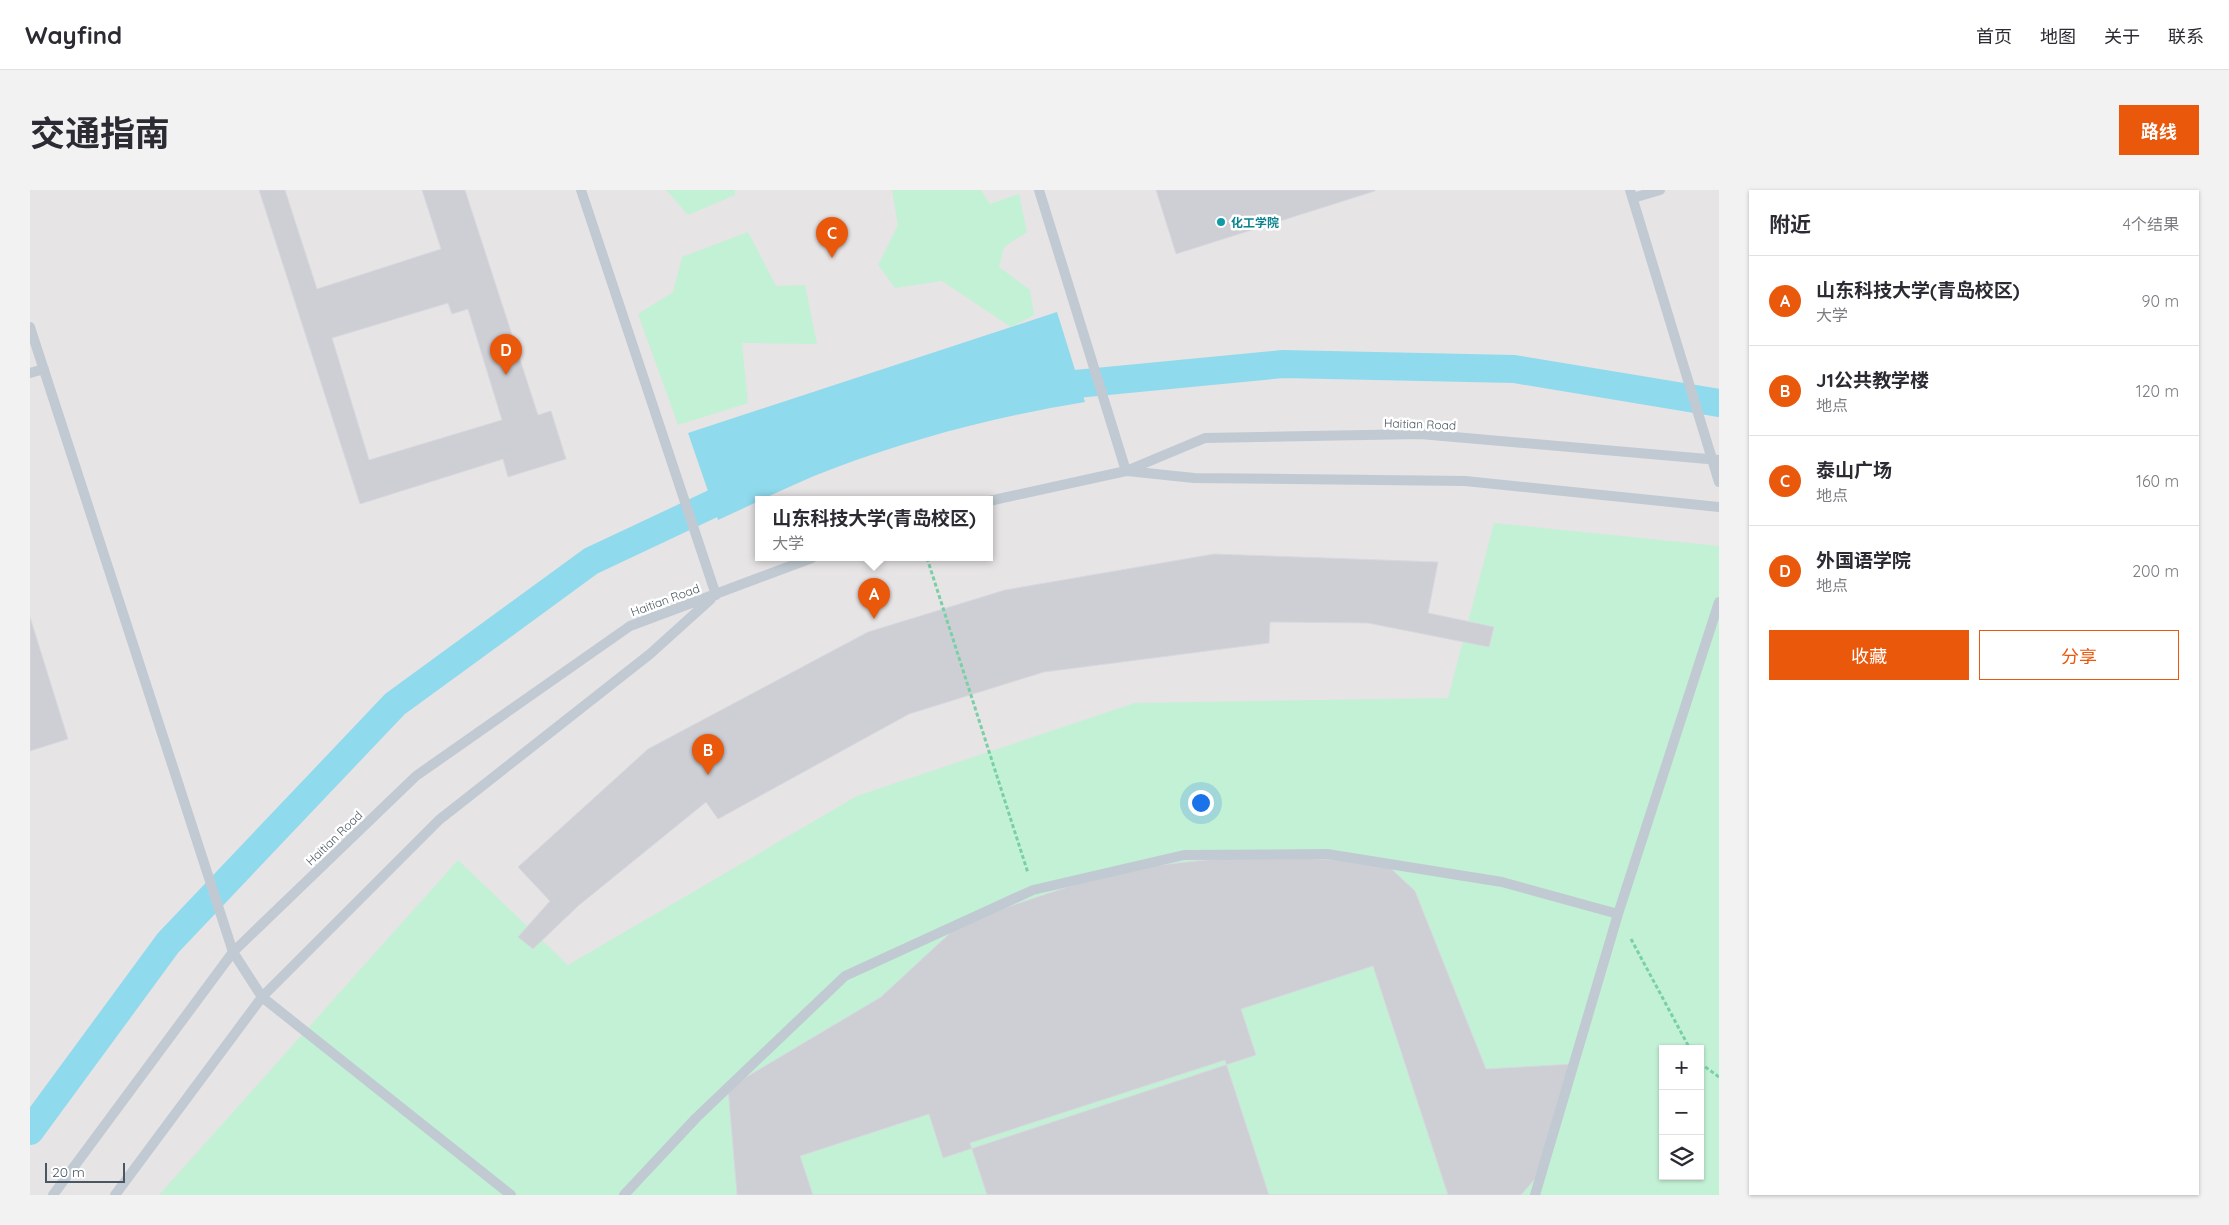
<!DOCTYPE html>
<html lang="zh">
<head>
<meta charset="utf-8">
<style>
  :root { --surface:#fff; --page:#f2f2f3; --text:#2b2b33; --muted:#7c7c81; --line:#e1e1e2; --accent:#ea580c }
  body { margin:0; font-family:Quicksand,"Noto Sans SC",sans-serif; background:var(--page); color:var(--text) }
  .controls { position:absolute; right:15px; bottom:15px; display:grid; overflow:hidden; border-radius:0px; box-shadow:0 1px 4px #0004 }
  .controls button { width:45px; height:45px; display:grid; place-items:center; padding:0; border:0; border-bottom:1px solid var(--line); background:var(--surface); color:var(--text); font:25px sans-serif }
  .scale { position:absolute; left:15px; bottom:12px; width:80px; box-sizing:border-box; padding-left:5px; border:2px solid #4a5661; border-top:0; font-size:14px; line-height:18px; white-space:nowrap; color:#4a5661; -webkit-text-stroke:4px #fff; paint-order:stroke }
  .you { position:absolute; left:1170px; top:612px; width:18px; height:18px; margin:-12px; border:4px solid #fff; border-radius:50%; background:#1a73e8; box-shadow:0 0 0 8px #1a73e833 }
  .badge { display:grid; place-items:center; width:32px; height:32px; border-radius:50%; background:var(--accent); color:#fff; font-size:16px; font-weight:700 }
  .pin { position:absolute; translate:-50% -41px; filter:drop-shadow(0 1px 2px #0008) }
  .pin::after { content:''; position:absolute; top:26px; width:18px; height:15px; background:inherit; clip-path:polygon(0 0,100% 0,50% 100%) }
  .popup { position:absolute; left:725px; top:306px; width:238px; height:65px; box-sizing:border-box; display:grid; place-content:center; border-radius:0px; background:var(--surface); filter:drop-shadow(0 1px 4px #0005); font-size:16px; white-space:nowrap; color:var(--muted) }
  .popup b { font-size:19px; color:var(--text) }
  .popup::after { content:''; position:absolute; left:50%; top:100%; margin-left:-10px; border:10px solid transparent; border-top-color:var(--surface) }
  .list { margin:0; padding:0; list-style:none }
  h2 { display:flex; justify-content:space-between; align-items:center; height:65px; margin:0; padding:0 20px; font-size:21px }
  h2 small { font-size:16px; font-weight:400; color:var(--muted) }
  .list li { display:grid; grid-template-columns:32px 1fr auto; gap:15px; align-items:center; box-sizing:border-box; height:90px; padding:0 20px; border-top:1px solid var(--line) }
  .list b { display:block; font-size:19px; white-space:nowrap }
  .list p { margin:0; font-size:16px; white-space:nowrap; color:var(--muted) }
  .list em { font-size:16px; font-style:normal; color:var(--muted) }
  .actions { display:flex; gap:10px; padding:15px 20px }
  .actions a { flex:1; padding:11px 0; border:1px solid var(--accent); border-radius:0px; text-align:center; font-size:18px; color:var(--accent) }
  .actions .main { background:var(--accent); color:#fff }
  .icon { flex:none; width:28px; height:28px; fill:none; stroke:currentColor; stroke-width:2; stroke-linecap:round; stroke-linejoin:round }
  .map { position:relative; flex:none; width:1689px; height:1005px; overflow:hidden; border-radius:0px }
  header { display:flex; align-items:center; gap:30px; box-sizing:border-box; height:70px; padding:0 25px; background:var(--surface); border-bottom:1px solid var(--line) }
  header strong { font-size:24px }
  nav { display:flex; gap:28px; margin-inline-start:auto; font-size:18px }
  .intro { display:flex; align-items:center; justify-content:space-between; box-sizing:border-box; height:120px; padding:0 30px }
  h1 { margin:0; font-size:35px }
  .button { padding:12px 22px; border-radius:0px; background:var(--accent); color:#fff; font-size:18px; font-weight:700 }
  main { display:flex; gap:30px; padding:0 30px }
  aside { flex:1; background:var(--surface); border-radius:0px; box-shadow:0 1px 4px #0004 }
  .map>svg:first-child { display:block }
  .education { fill:#e6e4e5; fill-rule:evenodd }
  .green { fill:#c3f1d5; fill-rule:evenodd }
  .water { fill:#90daee }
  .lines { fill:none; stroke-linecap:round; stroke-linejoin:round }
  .canal { stroke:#90daee; stroke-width:28 }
  .building { fill:#cdcfd5; stroke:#d7d9de; fill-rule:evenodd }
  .path { stroke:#7ad0a6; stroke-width:3; stroke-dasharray:4 2.5; stroke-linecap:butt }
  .service { stroke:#c1cad2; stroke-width:10 }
  .culture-dot { fill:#0f9aa8; stroke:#fff; stroke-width:2 }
  .labels { text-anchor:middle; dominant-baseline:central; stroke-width:5; stroke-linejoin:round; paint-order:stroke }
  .culture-label { font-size:12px; font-weight:bold; fill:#0d838f; stroke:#fff; text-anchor:start }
  .street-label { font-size:12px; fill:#4a5661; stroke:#fff }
</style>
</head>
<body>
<header>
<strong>Wayfind</strong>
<nav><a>首页</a><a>地图</a><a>关于</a><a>联系</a></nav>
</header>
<div class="intro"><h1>交通指南</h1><a class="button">路线</a></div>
<main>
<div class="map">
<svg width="1689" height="1005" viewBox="0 0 1689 1005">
  <rect width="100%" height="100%" fill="#f5f3f3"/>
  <!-- education -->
  <path class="education" d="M0,0H1689V1005H0ZM729,310H959V368H729ZM1633,859H1670V986H1633Z"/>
  <!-- green -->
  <path class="green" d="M636,0H705V5L658,25Z
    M862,0H951L960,14L989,4L997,42L974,57L969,77L1000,100L1004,125L981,137L912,91L865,98L848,75L868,35Z
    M718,42L746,96L775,95L787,154L712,153L718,213L648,235L608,124L643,102L652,67Z
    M1464,333L1689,356V1005H129L428,670L538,775L827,606L1105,513L1418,508ZM1633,859H1670V986H1633Z"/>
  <!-- water -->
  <path class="water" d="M1027,122L1055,212C969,226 884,248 802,279C762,294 726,313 688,330L658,243Z"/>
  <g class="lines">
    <!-- canal -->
    <path class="canal" d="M1012,199L1025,196L1253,174L1484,179L1689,213
      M0,941L138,753L365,514L561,371L716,298"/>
  </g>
  <!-- building -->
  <path class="building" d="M229,0H255L287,99L411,59L392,0H435L508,225L521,221L536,269L478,287L473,269L330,314ZM418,113L422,124L438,119L472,230L339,270L302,148Z
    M1126,0H1345V1L1146,64Z
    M1184,364L1408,372L1398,423L1464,437L1459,457L1338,433L1240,432L1239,453L1014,482L879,524L688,629L676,612L548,716L503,759L488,747L520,711L488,677L618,559L838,442L975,400Z
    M0,427L38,549L0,561Z
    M1222,665L1355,673L1385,701L1456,879L1543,874L1512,981L1491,1005H707L698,898L851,807L932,732L1092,679Z
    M1343,776L1418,1005H783L770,966L899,924L913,968L1226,865L1211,819Z
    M1195,870L1239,1005H957L940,953Z"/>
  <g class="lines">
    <!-- path -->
    <path class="path" d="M897,368L998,683
      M1601,749L1660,859
      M1670,873L1689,887"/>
    <!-- service -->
    <path class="service" d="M551,0L686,405
      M1009,0L1096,281
      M1600,0L1689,292
      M1603,8L1630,0
      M0,137L203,762L232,807L481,1005
      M0,183L14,179
      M1097,281L1164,288L1435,291L1689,317
      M959,311L1096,281L1175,248L1390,244L1689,270
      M23,1005L203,762L386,586L600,436L782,368
      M85,1005L232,807L409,630L620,464L681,409
      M594,1005L666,928L815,786L1003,700L1154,665L1297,664L1472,692L1588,724
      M1505,1005L1588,724L1689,412"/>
  </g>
  <!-- markers -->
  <circle class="culture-dot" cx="1191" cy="32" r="5"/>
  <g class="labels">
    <!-- culture labels -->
    <g class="culture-label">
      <text x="1201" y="32">化工学院</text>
    </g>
    <!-- street labels -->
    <g class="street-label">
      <text transform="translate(1390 234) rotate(2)">Haitian Road</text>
      <text transform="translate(635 410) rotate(-20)">Haitian Road</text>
      <text transform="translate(304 648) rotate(-44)">Haitian Road</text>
    </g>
  </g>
</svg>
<div class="controls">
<button>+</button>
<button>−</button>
<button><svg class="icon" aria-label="layers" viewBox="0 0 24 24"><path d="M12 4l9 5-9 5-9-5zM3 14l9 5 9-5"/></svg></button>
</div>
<div class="scale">20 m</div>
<div class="you"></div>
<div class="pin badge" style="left:844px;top:429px">A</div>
<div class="popup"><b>山东科技大学(青岛校区)</b>大学</div>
<div class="pin badge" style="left:678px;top:585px">B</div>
<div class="pin badge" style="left:802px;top:68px">C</div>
<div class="pin badge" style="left:476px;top:185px">D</div>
</div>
<aside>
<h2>附近<small>4个结果</small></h2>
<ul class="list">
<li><span class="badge">A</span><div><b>山东科技大学(青岛校区)</b><p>大学</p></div><em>90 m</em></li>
<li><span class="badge">B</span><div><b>J1公共教学楼</b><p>地点</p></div><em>120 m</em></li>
<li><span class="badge">C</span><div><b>泰山广场</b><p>地点</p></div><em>160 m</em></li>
<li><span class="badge">D</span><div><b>外国语学院</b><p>地点</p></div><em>200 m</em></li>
</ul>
<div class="actions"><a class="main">收藏</a><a>分享</a></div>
</aside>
</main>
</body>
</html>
